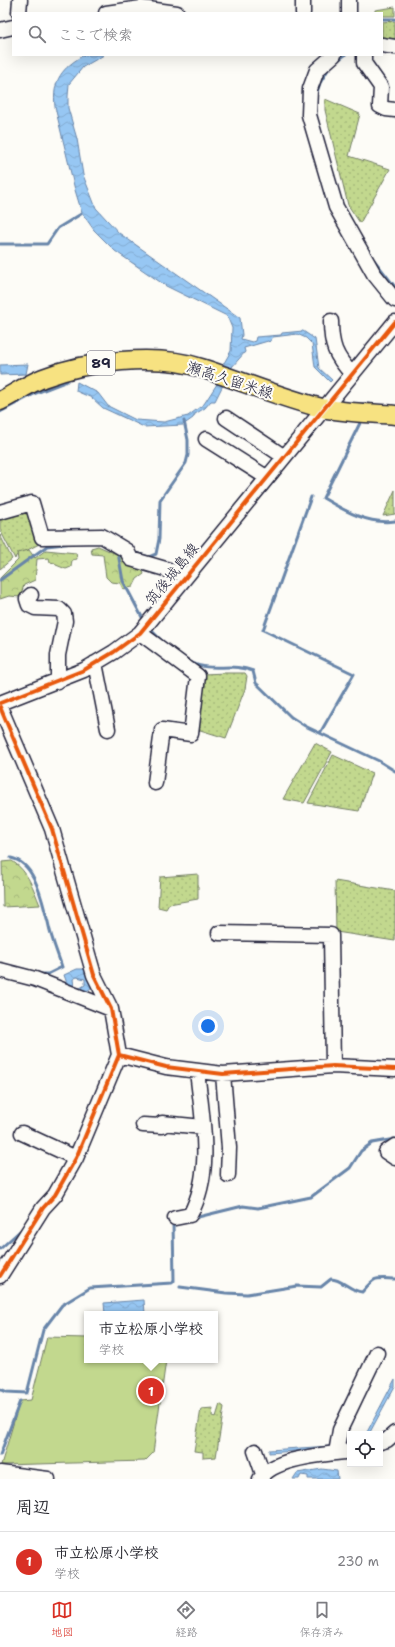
<!DOCTYPE html>
<html lang="ja">
<head>
<meta charset="utf-8">
<style>
  :root { --surface:#fff; --page:#f2f2f3; --text:#2b2b33; --muted:#7c7c81; --line:#e1e1e2; --accent:#d93025 }
  body { margin:0; font-family:"Shantell Sans","Klee One",sans-serif; background:var(--page); color:var(--text) }
  .controls { position:absolute; right:12px; bottom:12px; display:grid; overflow:hidden; border-radius:0px; box-shadow:0 4px 16px #0002 }
  .controls button { width:36px; height:36px; display:grid; place-items:center; padding:0; border:0; border-bottom:1px solid var(--line); background:var(--surface); color:var(--text); font:20px sans-serif }
  .you { position:absolute; left:208px; top:1026px; width:14px; height:14px; margin:-10px; border:3px solid #fff; border-radius:50%; background:#1a73e8; box-shadow:0 0 0 6px #1a73e833 }
  .badge { display:grid; place-items:center; width:26px; height:26px; border-radius:50%; background:var(--accent); color:#fff; font-size:13px; font-weight:700 }
  .pin { position:absolute; translate:-50% -50%; border:2px solid #fff; box-shadow:0 1px 4px #0006 }
  .popup { position:absolute; left:84px; top:1311px; width:134px; height:52px; box-sizing:border-box; display:grid; place-content:center; border-radius:0px; background:var(--surface); filter:drop-shadow(0 1px 3px #0005); font-size:13px; white-space:nowrap; color:var(--muted) }
  .popup b { font-size:15px; color:var(--text) }
  .popup::after { content:''; position:absolute; left:50%; top:100%; margin-left:-8px; border:8px solid transparent; border-top-color:var(--surface) }
  .list { margin:0; padding:0; list-style:none }
  h2 { display:flex; justify-content:space-between; align-items:center; height:52px; margin:0; padding:0 16px; font-size:17px }
  h2 small { font-size:13px; font-weight:400; color:var(--muted) }
  .list li { display:grid; grid-template-columns:26px 1fr auto; gap:12px; align-items:center; box-sizing:border-box; height:60px; padding:0 16px; border-top:1px solid var(--line) }
  .list b { display:block; font-size:15px; white-space:nowrap }
  .list p { margin:0; font-size:13px; white-space:nowrap; color:var(--muted) }
  .list em { font-size:13px; font-style:normal; color:var(--muted) }
  .icon { flex:none; width:22px; height:22px; fill:none; stroke:currentColor; stroke-width:2; stroke-linecap:round; stroke-linejoin:round }
  .map { position:relative; flex:none; width:395px; height:1479px; overflow:hidden }
  .search { position:absolute; background:var(--surface); box-shadow:0 4px 16px #0002; left:12px; right:12px; top:12px; height:44px; display:flex; align-items:center; gap:10px; box-sizing:border-box; padding:0 14px; border-radius:0px; color:var(--muted); font-size:15px }
  .sheet { height:112px; background:var(--surface) }
  nav { display:flex; justify-content:space-around; align-items:center; box-sizing:border-box; height:56px; border-top:1px solid var(--line); background:var(--surface); font-size:11px; color:var(--muted) }
  nav a { display:grid; justify-items:center; gap:2px }
  nav .on { color:var(--accent) }
  .map>svg:first-child { display:block }
  .grass { fill:url(#grass-dots); stroke:#727d64 }
  .forest { fill:url(#forest-crowns); stroke:#727d64 }
  .park { fill:#c2d88e; stroke:#727d64 }
  .water { fill:url(#water-waves); stroke:#6885a9; fill-rule:evenodd }
  .lines { fill:none; stroke-linecap:round; stroke-linejoin:round }
  .stream { stroke:#6885a9; stroke-width:3 }
  .minor-casing { stroke:#22223b; stroke-width:17 }
  .major-casing { stroke:#22223b; stroke-width:21 }
  .minor { stroke:#fdfcf7; stroke-width:14 }
  .major { stroke:#f7e281; stroke-width:18 }
  .cycleway-casing { stroke:#fdfcf7; stroke-width:6 }
  .cycleway { stroke:#e8590c; stroke-width:4 }
  .labels { text-anchor:middle; dominant-baseline:central; stroke-width:4; stroke-linejoin:round; paint-order:stroke }
  .shield { fill:#fdfcf7; stroke:#646373; stroke-width:1 }
  .shield-label { font-size:14px; font-weight:bold; fill:#22223b }
  .street-label { font-size:15px; fill:#22223b; stroke:#fdfcf7 }
</style>
</head>
<body>
<div class="map">
<svg width="395" height="1479" viewBox="0 0 395 1479">
  <defs>
    <pattern id="grass-dots" width="8" height="8" patternUnits="userSpaceOnUse"><rect width="8" height="8" fill="#c2d88e"/><path d="M2 2h.1M6 6h.1" fill="none" stroke="#a6b97b" stroke-width="1.8" stroke-linecap="round"/></pattern>
    <pattern id="forest-crowns" width="20" height="18" patternUnits="userSpaceOnUse"><rect width="20" height="18" fill="#c2d88e"/><path d="M2 6a3 3 0 1 1 6 0M12 15a3 3 0 1 1 6 0" fill="none" stroke="#a6b97b"/></pattern>
    <pattern id="water-waves" width="16" height="10" patternUnits="userSpaceOnUse"><rect width="16" height="10" fill="#97c7f3"/><path d="M0 5q4-4 8 0t8 0" fill="none" stroke="#82abd1"/></pattern>
  </defs>
  <rect width="100%" height="100%" fill="#fdfcf7"/>
  <filter id="ink" filterUnits="userSpaceOnUse"><feTurbulence type="fractalNoise" baseFrequency=".025" numOctaves="2"/><feDisplacementMap in="SourceGraphic" scale="8" xChannelSelector="R" yChannelSelector="G"/><feConvolveMatrix kernelMatrix="1 2 1 2 8 2 1 2 1" color-interpolation-filters="sRGB"/></filter>
  <g filter="url(#ink)">
    <!-- grass -->
    <path class="grass" d="M395,21V44L382,42V22Z
      M325,99L360,114L349,156L390,169L360,223L348,205L325,110Z
      M395,490V514L383,516Z
      M30,505L41,543L16,556L15,559L0,530V514Z
      M0,535L12,559L0,569Z
      M225,673H245L247,676L245,689L226,738L197,729L204,674Z
      M315,743L332,752L304,803L283,799Z
      M333,755L372,773L359,811L308,803Z
      M198,874V899L169,904L166,909L158,907L160,877Z
      M335,881L395,891V941L336,932Z
      M220,1404L224,1407L216,1457L203,1458V1452L194,1451L201,1409L213,1408L212,1416L216,1417Z"/>
    <!-- forest -->
    <path class="forest" d="M395,7V16H382V13H375V10Z
      M98,546L123,557L142,569L144,574L137,579L133,587L123,589L120,583L111,582L106,577L103,555L92,554L91,548Z
      M29,550L35,558L46,550L76,553L77,559L72,560L71,567L66,569L56,565L55,563L50,562L49,558L37,559L35,580L24,585L20,597L9,596L0,599V578L18,560L17,553Z
      M12,861C28,871 33,888 40,905L3,907L2,862Z"/>
    <!-- park -->
    <path class="park" d="M47,1337L87,1338V1360H166L153,1453L145,1461L1,1465L20,1401L31,1400Z"/>
    <!-- water -->
    <path class="water" d="M84,55H104L83,67L69,84L68,96V108L77,139L83,175L96,208L119,233L240,318L242,335L241,339L252,342L255,341L256,337L281,335L282,333L303,331L315,339L319,368L332,380L330,382L315,367L312,344L306,338L297,334L273,337L269,342L268,341L244,348L245,352L232,367L215,401H211L205,408L195,414L193,418L183,425L144,427L103,408L92,398L76,391L77,382L98,393L108,406L136,420L164,422L188,416L204,404L217,384L224,363L231,351L232,328L227,316L166,286L115,251L94,230L82,213L75,190L55,107C52,80 62,68 84,55Z
      M28,364L26,374L0,375V365Z
      M77,969H87L94,985L83,995L69,989L64,975ZM77,977L85,979V985L80,988L74,987L73,979Z
      M144,1300L145,1314H105L104,1303Z
      M395,1379V1386L369,1434H366Z
      M330,1446L331,1448L269,1453V1450Z
      M322,1469L337,1471L338,1479H308V1476L301,1475L299,1479H293L297,1473Z"/>
    <g class="lines">
      <!-- stream -->
      <path class="stream" d="M382,19H395
        M338,60L345,55
        M316,95L320,83L329,68
        M0,244H47L58,228L81,214
        M374,260L395,287
        M364,404L375,405
        M0,412L36,393L67,381
        M360,423L323,498C345,511 369,525 395,521
        M311,497L263,630L354,674L320,733
        M121,553H118L123,581L144,621
        M138,554L149,557L156,554L159,539L160,500L186,463L188,455V440L184,421
        M0,580L47,546L73,543
        M148,627L163,642
        M190,662C211,673 231,662 253,671L256,683L291,717L305,726L379,761L395,771
        M11,858C36,863 42,902 48,922C51,938 57,952 62,967L48,974H37
        M194,1218L243,1206L258,1208L311,1197L350,1168L361,1151L372,1143L395,1139
        M0,1249L22,1229
        M180,1287L226,1293L247,1294L297,1286L321,1287L331,1279C342,1279 350,1291 362,1292C376,1276 374,1278 395,1279
        M0,1389L7,1392L27,1393L43,1330L62,1305L90,1288L172,1283L174,1281L173,1222
        M0,1455L20,1401"/>
      <!-- minor casing -->
      <g class="minor-casing">
        <path id="minor" d="M19,13L20,0
          M106,13L141,8L177,13
          M303,13V0
          M349,13V0
          M0,30L13,27
          M382,45L395,47
          M334,55L317,70L310,89L309,115L336,207L374,274L395,300
          M364,55V63L381,87L380,106L386,109L395,110
          M331,321C331,345 335,356 352,374
          M226,418L283,456
          M206,439L266,477
          M0,512L32,503L42,537L102,536L127,551L131,559L186,575
          M31,595L27,599L29,605L35,608L59,609L64,614L65,621L58,655V681
          M140,633L198,676L191,734L162,730L155,783
          M95,663L108,729
          M0,703L84,670L114,652L140,633L395,322
          M0,707L52,829L94,975L111,1009L119,1055L76,1158L55,1195L43,1208L0,1276
          M219,933L331,935L333,1066
          M0,970L35,979L111,1009
          M119,1055L166,1067L223,1074L333,1066L395,1069
          M223,1074L229,1148L228,1175
          M143,1125L162,1126V1123L203,1127
          M22,1133L76,1158
          M395,1146L386,1152L395,1158
          M175,1218L190,1215C214,1171 202,1118 197,1071
          M380,1442L387,1440L395,1433
          M255,1451L263,1474
          M336,1453L340,1430L377,1353
          M0,1473L48,1479
          M260,1479C274,1457 326,1455 350,1451"/>
      </g>
      <!-- major casing -->
      <g class="major-casing">
        <path id="major" d="M0,401C14,394 28,384 43,378C86,361 157,353 201,368C242,381 281,398 322,408C346,413 371,413 395,415"/>
      </g>
      <!-- minor -->
      <use href="#minor" class="minor"/>
      <!-- major -->
      <use href="#major" class="major"/>
      <!-- cycleway casing -->
      <g class="cycleway-casing">
        <path id="cycleway" d="M0,703L84,670L114,652L140,633L395,322
          M0,707L52,829L94,975L111,1009L119,1055L76,1158L55,1195L43,1208L0,1276
          M119,1055L166,1067L223,1074L333,1066L395,1069"/>
      </g>
      <!-- cycleway -->
      <use href="#cycleway" class="cycleway"/>
    </g>
  </g>
  <g class="labels">
    <!-- shield labels -->
    <rect class="shield" x="87" y="351" width="28" height="24" rx="3"/>
    <g class="shield-label">
      <text x="101" y="363">89</text>
    </g>
    <!-- street labels -->
    <g class="street-label">
      <text transform="translate(230 380) rotate(18)">瀬高久留米線</text>
      <text transform="translate(172 574) rotate(-51)">筑後城島線</text>
    </g>
  </g>
</svg>
<div class="controls">
<button><svg class="icon" aria-label="locate" viewBox="0 0 24 24"><circle cx="12" cy="12" r="6"/><path d="M12 2v4M12 18v4M2 12h4M18 12h4"/></svg></button>
</div>
<div class="you"></div>
<div class="pin badge" style="left:151px;top:1391px">1</div>
<div class="popup"><b>市立松原小学校</b>学校</div>
<div class="search"><svg class="icon" aria-label="search" viewBox="0 0 24 24"><circle cx="10" cy="10" r="6"/><path d="M15 15l6 6"/></svg>ここで検索</div>
</div>
<section class="sheet">
<h2>周辺<small></small></h2>
<ul class="list">
<li><span class="badge">1</span><div><b>市立松原小学校</b><p>学校</p></div><em>230 m</em></li>
</ul>
</section>
<nav>
<a class="on"><svg class="icon" aria-label="map" viewBox="0 0 24 24"><path d="M3 6l6-2 6 2 6-2v14l-6 2-6-2-6 2zM9 4v14M15 6v14"/></svg>地図</a>
<a><svg class="icon" aria-label="directions" viewBox="0 0 24 24"><path d="M12 3l9 9-9 9-9-9zM9 14v-3h6M13 9l2 2-2 2"/></svg>経路</a>
<a><svg class="icon" aria-label="saved" viewBox="0 0 24 24"><path d="M7 4h10v16l-5-4-5 4z"/></svg>保存済み</a>
</nav>
</body>
</html>
